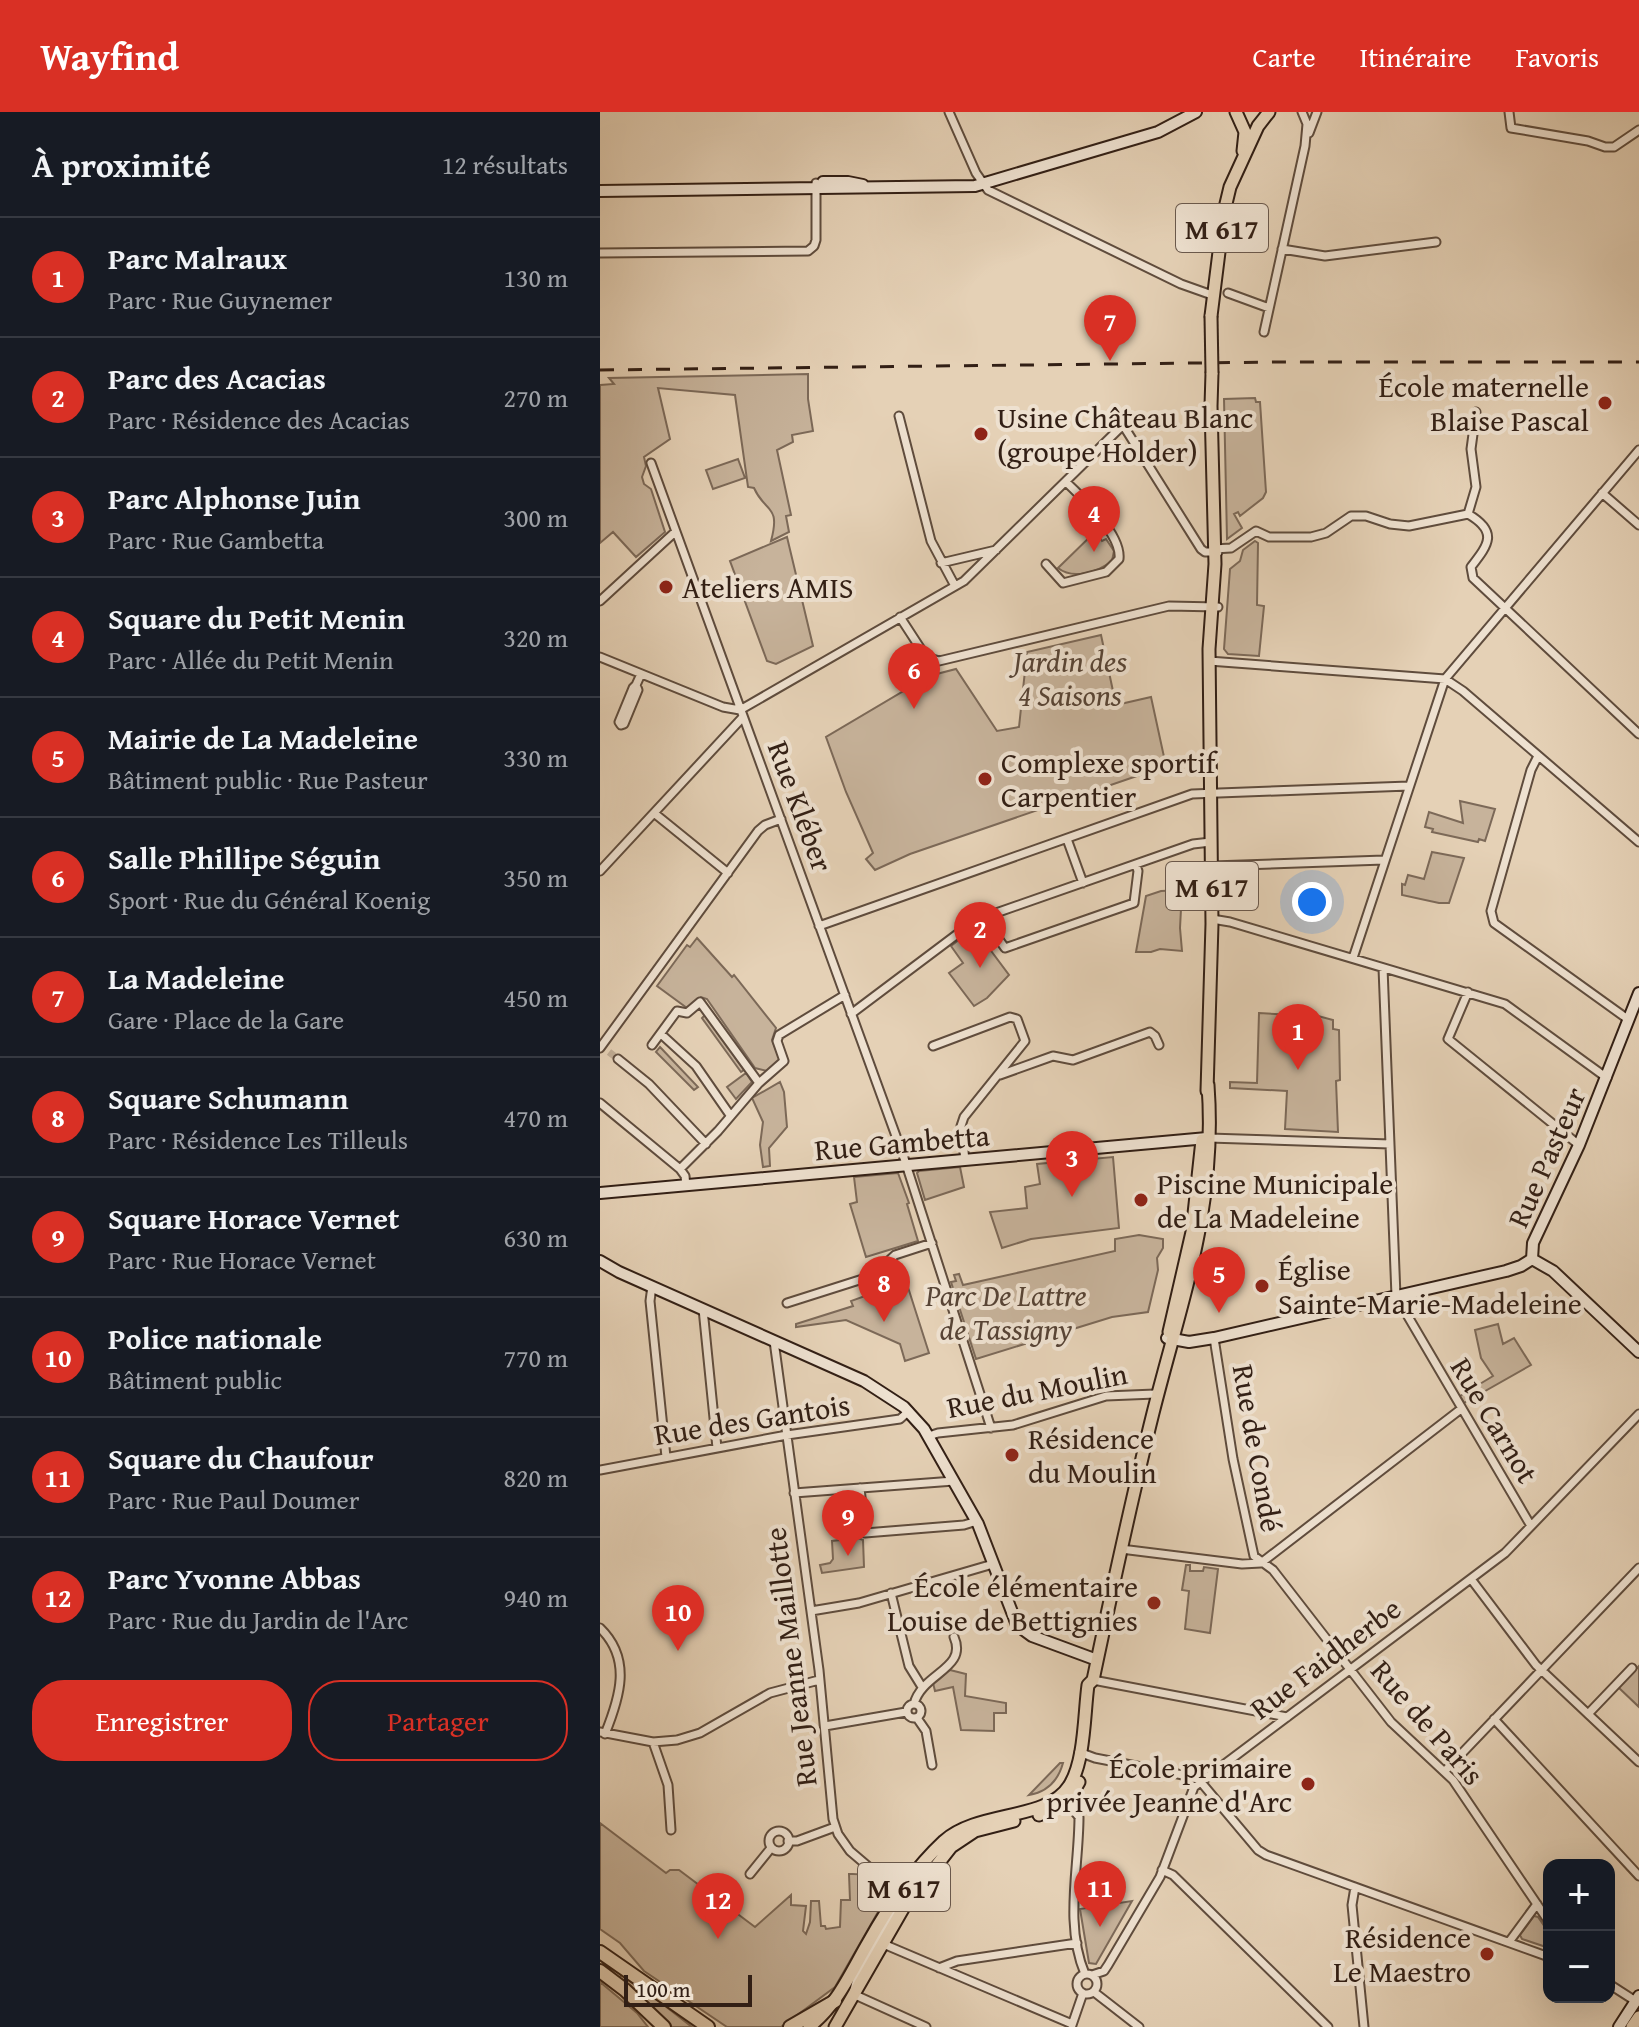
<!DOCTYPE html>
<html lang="fr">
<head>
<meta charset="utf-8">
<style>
  :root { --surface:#171b24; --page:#242831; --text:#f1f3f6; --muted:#9ea1a6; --line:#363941; --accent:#d93025 }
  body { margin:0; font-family:"Gentium Book Plus",serif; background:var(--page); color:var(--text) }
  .controls { position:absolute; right:24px; bottom:24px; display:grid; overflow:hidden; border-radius:16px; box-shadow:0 8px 32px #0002 }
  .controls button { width:72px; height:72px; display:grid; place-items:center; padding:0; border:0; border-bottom:2px solid var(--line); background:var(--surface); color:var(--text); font:40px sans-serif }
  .scale { position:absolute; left:24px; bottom:20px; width:128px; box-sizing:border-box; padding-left:8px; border:4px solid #321f15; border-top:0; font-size:22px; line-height:28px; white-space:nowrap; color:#321f15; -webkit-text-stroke:6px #eee1d0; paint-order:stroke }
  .you { position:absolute; left:712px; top:790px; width:28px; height:28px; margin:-20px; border:6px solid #fff; border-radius:50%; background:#1a73e8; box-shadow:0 0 0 12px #1a73e833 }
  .badge { display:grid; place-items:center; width:52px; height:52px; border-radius:50%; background:var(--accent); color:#fff; font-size:26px; font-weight:700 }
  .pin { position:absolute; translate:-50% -66px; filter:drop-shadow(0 2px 4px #0008) }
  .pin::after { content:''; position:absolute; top:42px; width:28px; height:24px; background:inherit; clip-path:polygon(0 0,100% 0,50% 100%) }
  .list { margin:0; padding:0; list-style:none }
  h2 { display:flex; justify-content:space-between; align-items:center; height:104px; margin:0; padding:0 32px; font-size:34px }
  h2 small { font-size:26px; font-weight:400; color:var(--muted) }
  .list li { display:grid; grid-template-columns:52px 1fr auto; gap:24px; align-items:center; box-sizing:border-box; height:120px; padding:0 32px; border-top:2px solid var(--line) }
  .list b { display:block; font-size:30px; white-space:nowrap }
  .list p { margin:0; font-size:26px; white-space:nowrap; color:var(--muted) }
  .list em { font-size:26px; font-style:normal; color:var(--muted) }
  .actions { display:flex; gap:16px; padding:24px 32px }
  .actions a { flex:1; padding:18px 0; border:2px solid var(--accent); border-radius:32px; text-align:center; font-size:28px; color:var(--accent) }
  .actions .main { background:var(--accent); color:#fff }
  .map { position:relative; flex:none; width:1039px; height:1915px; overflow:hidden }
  header { display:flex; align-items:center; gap:48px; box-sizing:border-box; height:112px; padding:0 40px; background:var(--accent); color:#fff }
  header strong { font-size:38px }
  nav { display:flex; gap:44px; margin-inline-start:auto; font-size:28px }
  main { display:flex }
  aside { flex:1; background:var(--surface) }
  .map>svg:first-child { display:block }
  .green { fill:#c7b39b; stroke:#7c6958; stroke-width:2 }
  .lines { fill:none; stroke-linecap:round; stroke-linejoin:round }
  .street-tunnel { stroke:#c1ad96; stroke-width:7; stroke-dasharray:7 3.5; stroke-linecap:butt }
  .street-casing { stroke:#5f4c3d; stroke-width:11 }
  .secondary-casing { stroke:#321f15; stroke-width:14 }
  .primary-casing { stroke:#321f15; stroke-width:15 }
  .highway-casing { stroke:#321f15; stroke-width:16 }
  .street { stroke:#eee1d0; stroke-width:7 }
  .secondary { stroke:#eee1d0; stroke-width:10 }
  .primary { stroke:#e5d1b6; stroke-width:11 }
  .highway { stroke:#e5d1b6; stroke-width:12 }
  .rail { stroke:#321f15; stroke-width:3; stroke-dasharray:14 14; stroke-linecap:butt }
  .primary-bridge-casing { stroke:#321f15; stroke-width:15; stroke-linecap:butt }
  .primary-bridge { stroke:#e5d1b6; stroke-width:11 }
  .poi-dot { fill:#8f2418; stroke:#eee1d0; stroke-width:3 }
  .labels { text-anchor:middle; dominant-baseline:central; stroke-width:8; stroke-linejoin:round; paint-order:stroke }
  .shield { fill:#eee1d0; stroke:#6a594d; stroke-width:2 }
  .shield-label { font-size:28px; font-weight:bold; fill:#321f15 }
  .poi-label { font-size:30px; fill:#321f15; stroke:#eee1d0; text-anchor:start }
  .park-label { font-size:30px; font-style:italic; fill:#574436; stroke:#eee1d0 }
  .street-label { font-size:30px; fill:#321f15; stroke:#eee1d0 }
</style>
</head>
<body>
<header>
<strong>Wayfind</strong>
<nav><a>Carte</a><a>Itinéraire</a><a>Favoris</a></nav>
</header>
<main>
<aside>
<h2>À proximité<small>12 résultats</small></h2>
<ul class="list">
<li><span class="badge">1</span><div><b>Parc Malraux</b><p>Parc · Rue Guynemer</p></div><em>130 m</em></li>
<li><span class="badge">2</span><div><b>Parc des Acacias</b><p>Parc · Résidence des Acacias</p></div><em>270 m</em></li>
<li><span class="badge">3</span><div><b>Parc Alphonse Juin</b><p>Parc · Rue Gambetta</p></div><em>300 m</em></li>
<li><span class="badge">4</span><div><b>Square du Petit Menin</b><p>Parc · Allée du Petit Menin</p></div><em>320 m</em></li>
<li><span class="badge">5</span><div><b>Mairie de La Madeleine</b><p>Bâtiment public · Rue Pasteur</p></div><em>330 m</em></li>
<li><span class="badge">6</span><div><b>Salle Phillipe Séguin</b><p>Sport · Rue du Général Koenig</p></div><em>350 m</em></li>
<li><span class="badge">7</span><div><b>La Madeleine</b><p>Gare · Place de la Gare</p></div><em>450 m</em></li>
<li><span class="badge">8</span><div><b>Square Schumann</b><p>Parc · Résidence Les Tilleuls</p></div><em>470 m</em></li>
<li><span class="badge">9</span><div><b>Square Horace Vernet</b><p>Parc · Rue Horace Vernet</p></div><em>630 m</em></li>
<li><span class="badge">10</span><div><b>Police nationale</b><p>Bâtiment public</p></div><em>770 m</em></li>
<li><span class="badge">11</span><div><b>Square du Chaufour</b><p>Parc · Rue Paul Doumer</p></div><em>820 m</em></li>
<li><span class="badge">12</span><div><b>Parc Yvonne Abbas</b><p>Parc · Rue du Jardin de l'Arc</p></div><em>940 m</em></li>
</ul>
<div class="actions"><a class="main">Enregistrer</a><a>Partager</a></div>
</aside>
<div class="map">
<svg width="1039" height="1915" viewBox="0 0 1039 1915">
  <rect width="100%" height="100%" fill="#e5d1b6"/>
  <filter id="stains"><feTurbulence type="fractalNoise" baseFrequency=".0025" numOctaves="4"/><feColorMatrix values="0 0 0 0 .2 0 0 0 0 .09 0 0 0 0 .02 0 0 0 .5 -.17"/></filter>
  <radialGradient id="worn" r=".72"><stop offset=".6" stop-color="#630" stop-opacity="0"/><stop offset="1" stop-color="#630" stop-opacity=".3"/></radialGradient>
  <!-- green -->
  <path class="green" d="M208,262V287L213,319L192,323L193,330L177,338L191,403L186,404L189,420L171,429C181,392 165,401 154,376L148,375L135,283L58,276L70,327L44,345L46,354L42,365L44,372L51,377L65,420L36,445L13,420L0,431V273L14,272L9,266Z
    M655,286L656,290H660L666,380L663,386L640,404L638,400L634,402L642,416L627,427L624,287Z
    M138,347L145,366L113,377L106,358Z
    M499,416L501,419L497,422L502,429L506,427L514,439L512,449C498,460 473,468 458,456Z
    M187,425L213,534L176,552L167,549L130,449Z
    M655,429L658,431L657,493L664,494L659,544L628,542L624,537L630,457L640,449L643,438Z
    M501,523L516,593L551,585L566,654L310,742L275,758L266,747L273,741L246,680L226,625L329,564L356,557L397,619L419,615L427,540Z
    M860,689L895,697L885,729L879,727L878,730L832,720L833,717L825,715L829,700L863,711Z
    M832,740L864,746L849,791H839L802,783V772L805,773L808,763L824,767Z
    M582,778L580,816L582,839L560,837L551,840H536L546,784L561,779Z
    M374,816L409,863L387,886L374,894L349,861L363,851L351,834Z
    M97,826L132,865L134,863L176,916L172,928L180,948L167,959L155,956L107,887L101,885L87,896L57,874L87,833L90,835Z
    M659,901L694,903L695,906L717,907L718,904L733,908V917L739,918L740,968L736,969L738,1020L685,1017L687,979L630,976V970L657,971Z
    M105,903L144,958L141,960L102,906Z
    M60,935L98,975L94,978L56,940Z
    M146,961L152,970L136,987L127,975Z
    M180,970L184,980L187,1015L169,1036L170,1054L163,1055L160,1033L163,1010L152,986Z
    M513,1045L519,1116L431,1127L402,1136L390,1100L427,1096L425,1075L440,1072L437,1052Z
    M360,1055L364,1075L325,1088L317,1061L319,1059Z
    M298,1061L309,1091L307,1092L318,1129L266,1145L250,1092L257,1090L254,1065Z
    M539,1123L563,1127V1136L557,1146L558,1158L548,1200L512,1205L376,1247L351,1170L356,1169L354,1163L359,1162L363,1173L515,1139V1127Z
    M306,1169L329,1241L305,1249L300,1232L246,1208L196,1215V1212L253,1194L251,1189Z
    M898,1212L903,1232L914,1226L931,1253L864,1291L860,1284L893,1264L881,1246L875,1218Z
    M258,1426L263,1428L264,1455L222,1461L220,1453L230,1451L233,1447L232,1429Z
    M586,1453H590V1459H603L604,1455L618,1457L610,1521L585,1517L589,1479L582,1478Z
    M1039,1554V1595L1018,1575Z
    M350,1558L366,1562L365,1584L406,1591V1601H394V1619L361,1618L353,1575L335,1579L333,1571Z
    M460,1651H463C458,1669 447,1680 429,1683Z
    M0,1711L66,1761L70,1758H79L155,1815L191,1783V1793L206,1794L203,1819L206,1822L210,1810L211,1789H219L221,1814H225L226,1817L240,1815L241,1788H250L249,1762C276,1761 281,1769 282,1793L235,1875L181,1915H127L44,1859L20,1831L0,1817Z
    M532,1789L496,1852L489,1851L480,1797Z
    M934,1804L938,1805L949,1821V1836L922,1827L920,1823Z
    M23,1861L92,1915H72L19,1866Z
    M0,1870L37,1901L48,1915H0Z"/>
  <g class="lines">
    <!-- street-tunnel -->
    <path class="street-tunnel" d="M9,940L18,947"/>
    <!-- street casing -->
    <g class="street-casing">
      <path id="street" d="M349,0L376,61L388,78L581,172L612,183
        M909,0L911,16L988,29L1005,35H1014L1039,18
        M709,21L717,0
        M682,137L725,144L836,130
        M0,141L208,139L214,134L216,128V71
        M628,181L669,196
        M664,220L705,34L707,12L702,0
        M299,304L331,429L355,474
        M51,351L304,1046L391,1316
        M1002,381L1039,413
        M868,402L876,375L871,337L876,300
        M614,437L631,436L656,419L669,425H711L726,421L751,404H766L790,412L809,414L868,402C899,420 888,433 871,455L873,466L1039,622
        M341,451L396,438
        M446,452L463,471L506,460L519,447C522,423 483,386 466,370
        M0,489L75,420
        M300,505L326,545L339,549L569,494L618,495
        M0,545L123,595L140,598
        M609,549L845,567L863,579L1039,730
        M36,573L33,576L19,610L21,613L24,612L38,578L36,573L41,562
        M140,598L364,469L523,313L601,437L605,440H618
        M938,644L931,658L891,799L894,811L1029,908
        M54,701L128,761
        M467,727L483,771
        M612,754L784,748
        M0,759L143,605
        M383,805L405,836L534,791L538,759L536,753
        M612,807L630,810L905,892L1007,966
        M219,814L592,682L809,674
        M753,846L845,567L1039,338
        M783,856L796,1184L931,1414
        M868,880L848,927L979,1033
        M251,902L376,808L593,732L611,730
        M61,922L96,954L130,1003
        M52,933L77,899L87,901L100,890L159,971L118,1019L80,1057L85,1064L86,1074
        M333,934L410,905L417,907L425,929L364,1005L361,1014L365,1048
        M0,936L158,719L165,713L181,707
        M18,947L49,972L106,1032
        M400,963L453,944L473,948L550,920L555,924L559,933
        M159,971L184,949L177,929L179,923L245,883
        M0,991L80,1057
        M609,1026L790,1032
        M52,1174L50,1189L66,1345
        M187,1191L272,1164L295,1143L332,1131
        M103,1197L117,1336
        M614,1226L633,1347L654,1444L673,1458L791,1610L853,1668L949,1810
        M174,1229L219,1558L233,1707L238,1722L250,1739L304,1785L257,1866L253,1882L326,1915
        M329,1324L338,1321L413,1313L506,1284L555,1282
        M0,1358L187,1323L300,1307L309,1299
        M260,1376L265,1421L364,1413L377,1409
        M194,1381L354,1369
        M521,1437L642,1452L661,1451L861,1297
        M871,1467L936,1553L1039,1650
        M291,1481L309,1554L322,1575
        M211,1499L259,1491L393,1452
        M0,1516C32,1547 20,1585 5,1622
        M493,1568L687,1605
        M307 1599a7 7 0 1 1 14 0a7 7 0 1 1-14 0Z
        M314,1592C322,1561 368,1557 354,1525
        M988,1602L1032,1556
        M317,1606L326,1619L332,1653
        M894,1607L1039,1764
        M225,1614L306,1600
        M0,1620L53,1630L77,1628L100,1621L170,1581L219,1568
        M53,1630L68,1673L71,1718
        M479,1640L495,1646L593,1665L600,1669L658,1738L666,1743L949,1845
        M845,1659L1039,1456
        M464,1687L479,1705C479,1756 464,1812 485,1862
        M169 1729a10 10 0 1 1 20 0a10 10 0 1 1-20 0Z
        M188,1729H197L235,1715
        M562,1758L573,1763L728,1915
        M150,1762L171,1736
        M755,1775L752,1793L764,1915
        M909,1830L937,1792
        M281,1831L472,1912
        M339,1856L357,1849L477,1831
        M477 1872a10 10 0 1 1 20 0a10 10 0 1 1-20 0Z
        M492,1863L504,1859L508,1853L560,1765L594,1675L905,1441L1039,1302
        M1009,1872L1037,1890
        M494,1880L539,1915
        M472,1913L483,1881"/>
    </g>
    <!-- secondary casing -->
    <g class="secondary-casing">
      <path id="secondary" d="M223,70H248L263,73
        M0,79L375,74L558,20L596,0
        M0,1081L607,1026
        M932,1147L933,1131L979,1033L1039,881
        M932,1147L953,1159L1039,1240
        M0,1149L19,1160L264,1269L304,1295L324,1317L378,1412L417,1513L432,1524L497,1548
        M567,1226L589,1230L614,1226L906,1159L921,1154L932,1147
        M1019,1915L1039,1884"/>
    </g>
    <!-- primary casing -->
    <g class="primary-casing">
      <path id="primary" d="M636,0L645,20L643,39
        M611,204L624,100L630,75L658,14L669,0
        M607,979L612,812L609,537L615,452L611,294L612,261
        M569,1220L592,1120L602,1028
        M439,1703L468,1689L479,1670
        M209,1915C237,1893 250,1862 268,1831C288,1795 313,1758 344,1729C379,1698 447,1709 469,1674C485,1650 484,1602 488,1573L493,1568C512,1478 531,1389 553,1301C582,1186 617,1095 608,973
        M235,1915L304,1795L351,1735L375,1719L414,1709
        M1032,1915L1039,1905"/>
    </g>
    <!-- highway casing -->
    <g class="highway-casing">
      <path id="highway" d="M0,1840L108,1915
        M0,1859L25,1878L64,1915
        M190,1915L235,1889"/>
    </g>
    <!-- street -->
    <use href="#street" class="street"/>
    <!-- secondary -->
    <use href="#secondary" class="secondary"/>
    <!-- primary -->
    <use href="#primary" class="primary"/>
    <!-- highway -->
    <use href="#highway" class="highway"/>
    <!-- rail -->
    <path class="rail" d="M0,258L678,250H1039"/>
    <!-- primary-bridge casing -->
    <g class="primary-bridge-casing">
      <path id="primary-bridge" d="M611,204L612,261"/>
    </g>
    <!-- primary-bridge -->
    <use href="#primary-bridge" class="primary-bridge"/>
  </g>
  <!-- markers -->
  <g class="poi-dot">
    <circle cx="1005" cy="291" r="8"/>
    <circle cx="381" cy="322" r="8"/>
    <circle cx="66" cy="475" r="8"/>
    <circle cx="385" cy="667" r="8"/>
    <circle cx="541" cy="1088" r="8"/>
    <circle cx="662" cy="1174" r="8"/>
    <circle cx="412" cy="1343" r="8"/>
    <circle cx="554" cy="1491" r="8"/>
    <circle cx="708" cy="1672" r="8"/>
    <circle cx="887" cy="1842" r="8"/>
  </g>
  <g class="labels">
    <!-- shield labels -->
    <g class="shield">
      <rect x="576" y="92" width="92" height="48" rx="6"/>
      <rect x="566" y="750" width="92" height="48" rx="6"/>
      <rect x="258" y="1751" width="92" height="48" rx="6"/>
    </g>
    <g class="shield-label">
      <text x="622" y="116">M 617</text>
      <text x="612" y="774">M 617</text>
      <text x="304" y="1775">M 617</text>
    </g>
    <!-- poi labels -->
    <g class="poi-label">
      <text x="989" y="274" text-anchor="end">École maternelle<tspan x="989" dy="34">Blaise Pascal</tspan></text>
      <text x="397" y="305">Usine Château Blanc<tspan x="397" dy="34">(groupe Holder)</tspan></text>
      <text x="82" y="475">Ateliers AMIS</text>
      <text x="401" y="650">Complexe sportif<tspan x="401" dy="34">Carpentier</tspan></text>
      <text x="557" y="1071">Piscine Municipale<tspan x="557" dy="34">de La Madeleine</tspan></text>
      <text x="678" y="1157">Église<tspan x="678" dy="34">Sainte-Marie-Madeleine</tspan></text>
      <text x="428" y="1326">Résidence<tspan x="428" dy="34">du Moulin</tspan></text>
      <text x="538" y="1474" text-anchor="end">École élémentaire<tspan x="538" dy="34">Louise de Bettignies</tspan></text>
      <text x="692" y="1655" text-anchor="end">École primaire<tspan x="692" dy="34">privée Jeanne d'Arc</tspan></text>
      <text x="871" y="1825" text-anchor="end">Résidence<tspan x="871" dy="34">Le Maestro</tspan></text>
    </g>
    <!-- park labels -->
    <g class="park-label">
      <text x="470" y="549">Jardin des<tspan x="470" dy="34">4 Saisons</tspan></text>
      <text x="406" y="1183">Parc De Lattre<tspan x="406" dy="34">de Tassigny</tspan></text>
    </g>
    <!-- street labels -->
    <g class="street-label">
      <text transform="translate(201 694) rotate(70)">Rue Kléber</text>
      <text transform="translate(302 1030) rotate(-5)">Rue Gambetta</text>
      <text transform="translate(946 1045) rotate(-66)">Rue Pasteur</text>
      <text transform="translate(437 1278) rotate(-11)">Rue du Moulin</text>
      <text transform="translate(152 1307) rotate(-9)">Rue des Gantois</text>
      <text transform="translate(895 1308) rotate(59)">Rue Carnot</text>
      <text transform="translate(658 1336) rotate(80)">Rue de Condé</text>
      <text transform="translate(190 1545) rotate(-97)">Rue Jeanne Maillotte</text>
      <text transform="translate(725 1546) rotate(-37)">Rue Faidherbe</text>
      <text transform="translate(828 1610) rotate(49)">Rue de Paris</text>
    </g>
  </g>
  <rect width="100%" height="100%" filter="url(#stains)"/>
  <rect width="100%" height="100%" fill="url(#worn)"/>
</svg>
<div class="controls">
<button>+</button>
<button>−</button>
</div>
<div class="scale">100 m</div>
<div class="you"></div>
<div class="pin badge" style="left:698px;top:958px">1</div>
<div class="pin badge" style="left:380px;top:856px">2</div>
<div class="pin badge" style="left:472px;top:1085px">3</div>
<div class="pin badge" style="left:494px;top:440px">4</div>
<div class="pin badge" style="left:619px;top:1201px">5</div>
<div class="pin badge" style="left:314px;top:597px">6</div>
<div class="pin badge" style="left:510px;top:249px">7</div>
<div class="pin badge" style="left:284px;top:1210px">8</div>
<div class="pin badge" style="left:248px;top:1444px">9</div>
<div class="pin badge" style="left:78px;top:1539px">10</div>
<div class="pin badge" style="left:500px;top:1815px">11</div>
<div class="pin badge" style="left:118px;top:1827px">12</div>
</div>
</main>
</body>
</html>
